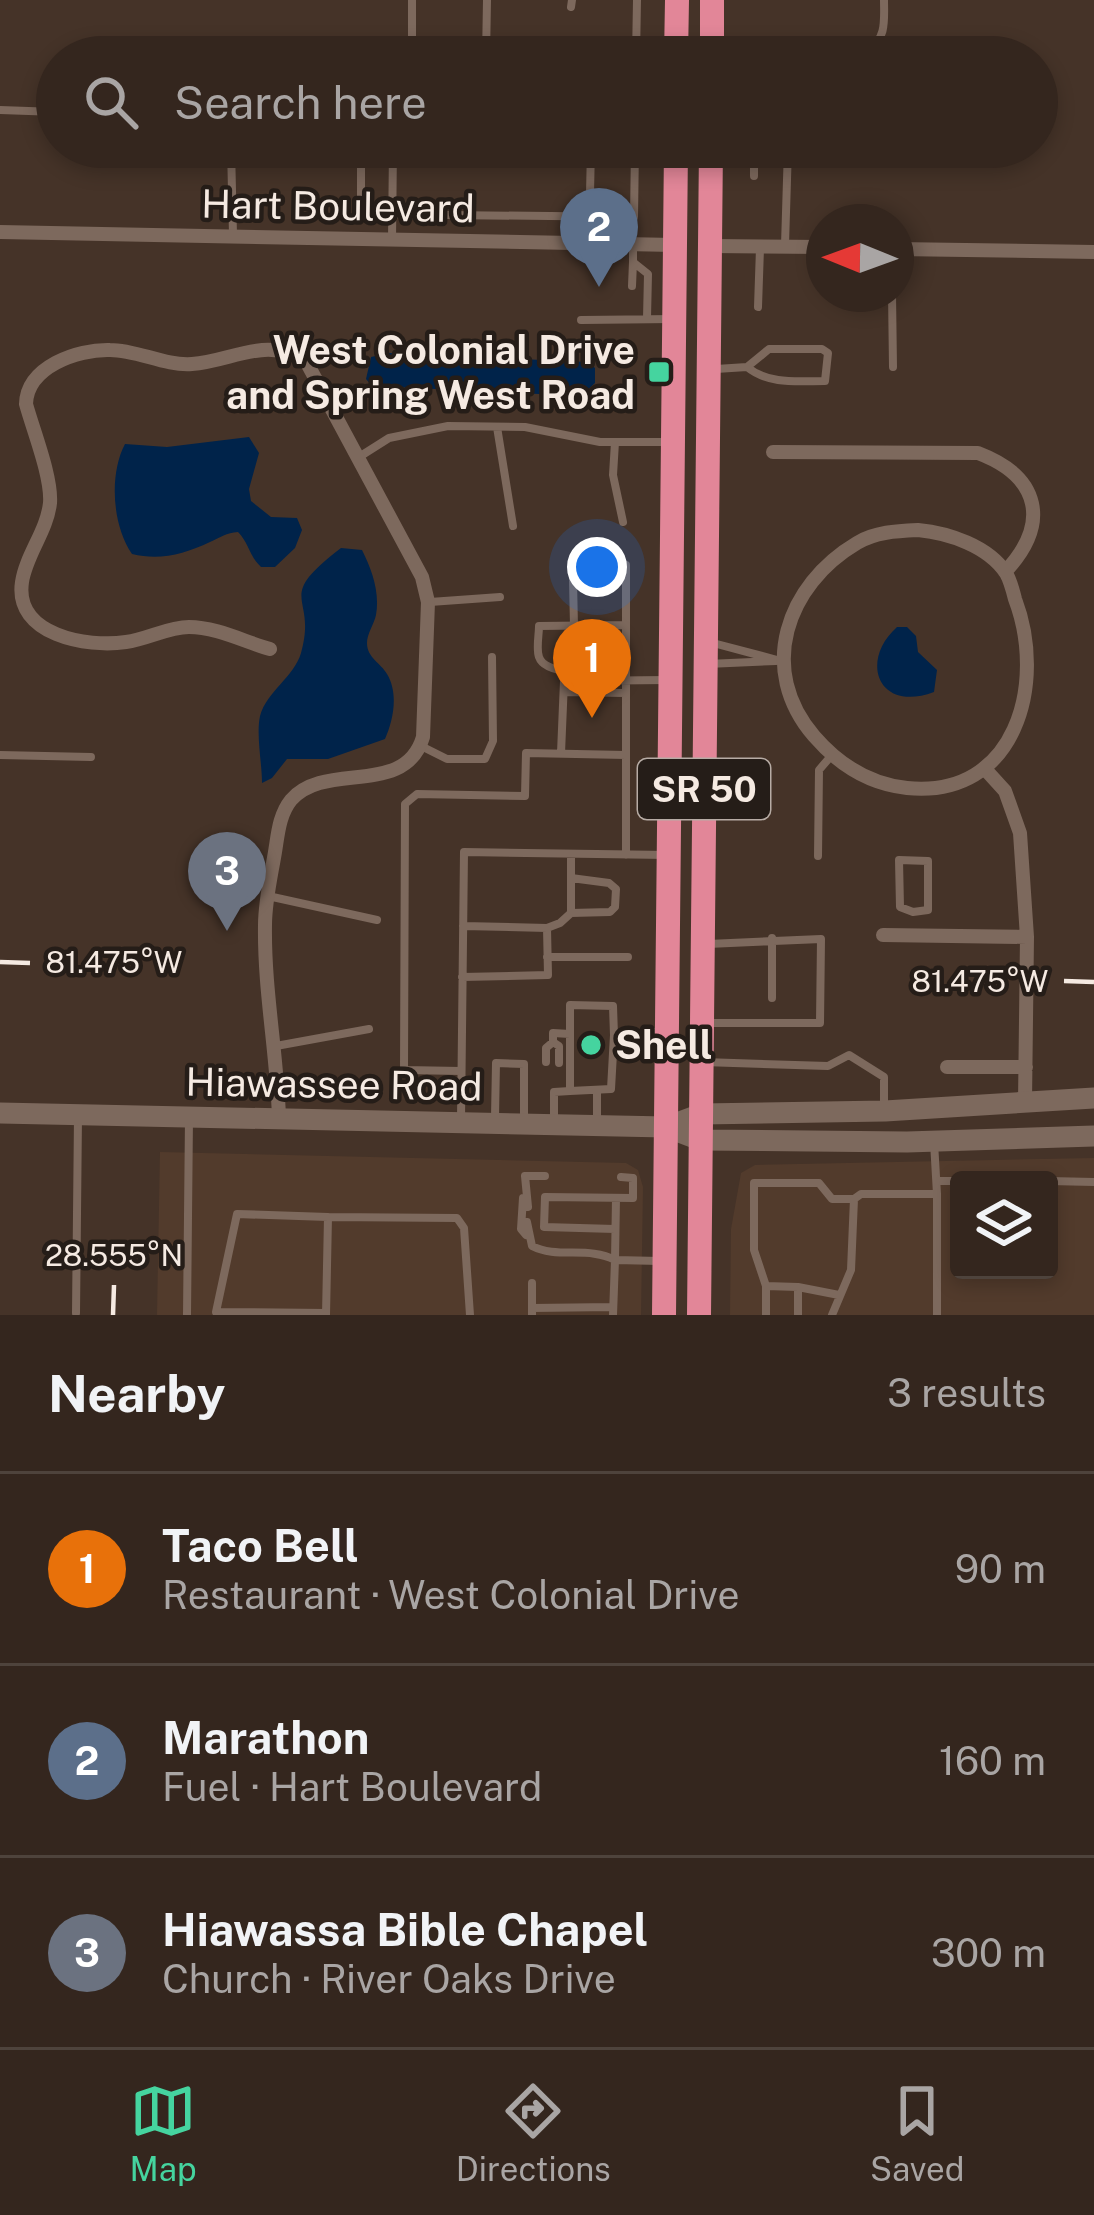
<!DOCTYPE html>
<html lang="en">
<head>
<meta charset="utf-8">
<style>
  :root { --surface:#34261e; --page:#3f322b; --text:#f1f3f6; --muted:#a9a5a4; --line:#4e433c; --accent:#45d49f }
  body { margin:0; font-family:"Public Sans",sans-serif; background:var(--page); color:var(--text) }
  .controls { position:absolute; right:36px; bottom:36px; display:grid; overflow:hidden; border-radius:12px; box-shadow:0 6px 18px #0003 }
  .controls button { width:108px; height:108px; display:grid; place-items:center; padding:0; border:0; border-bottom:3px solid var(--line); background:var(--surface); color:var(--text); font:60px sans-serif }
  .compass { position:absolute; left:806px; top:204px; width:108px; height:108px; border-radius:50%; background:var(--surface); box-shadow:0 6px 18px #0003; rotate:271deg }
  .you { position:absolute; left:597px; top:567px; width:42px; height:42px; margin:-30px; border:9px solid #fff; border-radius:50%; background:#1a73e8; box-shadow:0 0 0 18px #1a73e833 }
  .badge { display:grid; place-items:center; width:78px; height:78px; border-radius:50%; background:var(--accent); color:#fff; font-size:39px; font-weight:700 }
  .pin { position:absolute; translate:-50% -99px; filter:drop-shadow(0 3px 6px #0008) }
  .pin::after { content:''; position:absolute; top:63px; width:42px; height:36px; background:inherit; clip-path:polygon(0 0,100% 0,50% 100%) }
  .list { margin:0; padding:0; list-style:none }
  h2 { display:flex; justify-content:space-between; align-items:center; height:156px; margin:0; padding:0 48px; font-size:51px }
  h2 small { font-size:39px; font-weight:400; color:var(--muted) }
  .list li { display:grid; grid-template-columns:78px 1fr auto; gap:36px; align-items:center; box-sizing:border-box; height:192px; padding:0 48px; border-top:3px solid var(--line) }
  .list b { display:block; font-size:45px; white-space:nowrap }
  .list p { margin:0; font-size:39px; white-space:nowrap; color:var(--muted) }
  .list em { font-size:39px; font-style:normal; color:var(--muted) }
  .icon { flex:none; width:66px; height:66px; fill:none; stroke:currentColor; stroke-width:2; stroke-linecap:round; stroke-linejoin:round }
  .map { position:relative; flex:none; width:1094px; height:1315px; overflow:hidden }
  .search { position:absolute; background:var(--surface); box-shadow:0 6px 18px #0003; left:36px; right:36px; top:36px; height:132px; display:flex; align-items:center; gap:30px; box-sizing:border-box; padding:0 42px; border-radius:66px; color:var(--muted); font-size:45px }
  .sheet { height:732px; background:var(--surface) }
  nav { display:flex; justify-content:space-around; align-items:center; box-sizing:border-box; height:168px; border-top:3px solid var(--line); background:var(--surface); font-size:33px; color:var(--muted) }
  nav a { display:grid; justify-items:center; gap:6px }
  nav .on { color:var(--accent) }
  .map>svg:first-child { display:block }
  .built { fill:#523b2c; fill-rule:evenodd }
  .water { fill:#00234a }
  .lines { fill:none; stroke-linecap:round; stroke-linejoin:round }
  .service { stroke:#7d695d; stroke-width:8 }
  .minor { stroke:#7d695d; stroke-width:14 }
  .secondary { stroke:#7d695d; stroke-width:21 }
  .trunk { stroke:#e28698; stroke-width:24 }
  .ticks { fill:none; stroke:#f5eae2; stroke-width:4.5 }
  .poi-dot { fill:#45d49f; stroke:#251d18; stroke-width:4.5 }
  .labels { text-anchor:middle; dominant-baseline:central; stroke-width:9; stroke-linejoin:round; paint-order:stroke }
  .shield { fill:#251d18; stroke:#b7aca5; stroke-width:3 }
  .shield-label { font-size:36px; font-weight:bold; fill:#f5eae2 }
  .street-label { font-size:39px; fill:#f5eae2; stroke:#251d18 }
  .poi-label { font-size:39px; font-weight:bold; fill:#f5eae2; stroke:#251d18; text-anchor:end }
  .ticks-label { font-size:30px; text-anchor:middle; fill:#f5eae2; stroke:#251d18; stroke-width:9; stroke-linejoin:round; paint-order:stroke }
</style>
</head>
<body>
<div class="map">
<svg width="1094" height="1315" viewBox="0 0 1094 1315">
  <rect width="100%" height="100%" fill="#453328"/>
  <!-- built -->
  <path class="built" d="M160,1152L626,1163L638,1170L643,1187L641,1315H157Z
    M1094,1158V1315H730L731,1229L741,1173L755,1165ZM959,1180H1049V1270H959Z"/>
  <!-- water -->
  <path class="water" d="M389,353L588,362L595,368V383L581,396L372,386L366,379L371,357Z
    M249,437L259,453L249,489L251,501L271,517L297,518L302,530L295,548L275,567H261C249,556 249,543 238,532C226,533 221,537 210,542C184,554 160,561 132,554C112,525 109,474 125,444L167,447Z
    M341,548L362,550C372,570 380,592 376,615C374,624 367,634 367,643C367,658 381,663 387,674C399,694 393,721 385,739L328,759H287L272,778L262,783C262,763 256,735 260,716C267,691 294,677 301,653C318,593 272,601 341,548Z
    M897,627H907L916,636L918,652L937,670L934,692C878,713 859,661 897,627Z"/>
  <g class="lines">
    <!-- service -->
    <path class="service" d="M571,7L572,0
      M719,48L868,50C887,39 884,19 884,0
      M412,57V0
      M486,57L487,0
      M636,57L637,0
      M0,110L57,112
      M231,147L233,235
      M361,147V214L634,217L635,147
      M754,176V147
      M392,240L393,147
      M589,241L591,147
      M633,244V262L648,274L647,318
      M785,245L788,147
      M632,286L633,262
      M892,294L893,367
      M758,307L760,248
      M581,320L673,319
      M716,369L747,367C769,385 798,381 825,381L828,353L822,349H769L747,367
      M497,427L513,526
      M615,442L613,475L623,522
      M359,457L389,438L448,426L525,427L600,442H671
      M626,565V625
      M573,581L574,626
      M430,602L500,597
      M713,643L781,661
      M707,664L776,661
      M564,692L625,693
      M421,746L447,759H485L493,741L492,657
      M561,753L564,681L668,680
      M0,755L91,757
      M626,855V755
      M818,856L819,770L831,756
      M899,860L928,861V910L913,912L900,907Z
      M268,896L377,920
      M571,913L610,912L615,907L616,889L609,883L571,878
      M463,926L547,928
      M708,944L821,939L820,1023H709
      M547,957H628
      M462,977L548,975L547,928L560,923L571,913V854
      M772,998V938
      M614,1035L613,1006L570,1005V1091L611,1089L614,1035L665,1031
      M553,1042L559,1046V1063
      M276,1046L369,1029
      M546,1062V1048L553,1042V1033L570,1034
      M703,1062L828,1066L849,1055L884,1077V1107
      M461,1071L404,1070L405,804L417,794L525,796L526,753L626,755V625L539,626C539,635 536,649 539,657C546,678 606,672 625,672
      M495,1117L496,1063L524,1064V1122
      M461,1120L464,852L667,855
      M554,1123V1092L570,1091
      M597,1124V1090
      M937,1181H959
      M1049,1181L1094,1182
      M523,1198L521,1229L526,1235
      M528,1207L525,1176H545
      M527,1222L532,1246C557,1259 589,1246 615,1260L616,1198
      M615,1229L544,1227L545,1197L633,1198V1178L621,1177
      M766,1286L754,1250V1183H819L832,1199H854
      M532,1308L613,1307
      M76,1313L78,1116
      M326,1313L216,1312L237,1214L328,1217
      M187,1315L189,1118
      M326,1315L328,1217L457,1218L464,1228L470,1315
      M532,1315V1283
      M613,1315L615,1260L660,1261
      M766,1315V1286L798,1287
      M798,1315V1287L839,1295
      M832,1315L851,1270L854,1199L861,1194H937L934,1142
      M937,1315V1194"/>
    <!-- minor -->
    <path class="minor" d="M0,232L675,245
      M710,246L824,247
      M896,249L1094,252
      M773,452L978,453C1041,477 1050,524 1005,572
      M918,530C949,533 988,546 1006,573C1010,580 1013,591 1015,599C1047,683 1016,799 907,788C869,784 839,765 814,736C757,670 786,585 857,543C875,532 897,531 918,530Z
      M270,649C245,642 216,627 189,627C168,627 148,639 126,642C87,648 14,635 22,582C26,555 47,531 50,503C52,477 33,430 26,404C27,367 77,349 110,350C138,350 164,366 192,364C233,361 269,334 307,363L422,577L428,602L423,737C405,798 326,760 291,800C279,815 278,834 275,852C271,876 265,901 265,925C264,990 277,1053 279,1118
      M985,769L1005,791L1020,833L1027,937L1025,1102
      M883,935L1027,937
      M947,1067H1026"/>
    <!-- secondary -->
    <path class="secondary" d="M0,1113L666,1127L700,1140L907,1142L1094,1136
      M666,1127L701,1114L885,1111L1094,1098"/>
    <!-- trunk -->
    <path class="trunk" d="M676,57L677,0
      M712,57V0
      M664,1315L676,147
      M699,1315L711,147"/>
  </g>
  <!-- ticks -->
  <path class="ticks" d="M0,962L30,963M1064,981L1094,982M113,1315L114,1285"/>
  <!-- markers -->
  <g class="poi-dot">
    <rect x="647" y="360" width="24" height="24" rx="6"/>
    <circle cx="591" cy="1045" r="12"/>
  </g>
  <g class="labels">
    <!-- shield labels -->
    <rect class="shield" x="638" y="759" width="132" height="60" rx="9"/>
    <g class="shield-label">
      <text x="704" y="789">SR 50</text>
    </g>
    <!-- street labels -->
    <g class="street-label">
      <text transform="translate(338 206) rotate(1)">Hart Boulevard</text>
      <text transform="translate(334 1084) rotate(1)">Hiawassee Road</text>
    </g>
    <!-- poi labels -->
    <g class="poi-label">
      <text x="635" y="350">West Colonial Drive<tspan x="635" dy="45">and Spring West Road</tspan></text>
      <text x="615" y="1045" text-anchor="start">Shell</text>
    </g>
  </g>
  <g class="ticks-label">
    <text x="114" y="973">81.475°W</text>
    <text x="980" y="992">81.475°W</text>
    <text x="114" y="1266">28.555°N</text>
  </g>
</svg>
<div class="controls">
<button><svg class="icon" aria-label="layers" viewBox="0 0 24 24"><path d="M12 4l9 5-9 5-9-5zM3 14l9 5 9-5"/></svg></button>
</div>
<svg class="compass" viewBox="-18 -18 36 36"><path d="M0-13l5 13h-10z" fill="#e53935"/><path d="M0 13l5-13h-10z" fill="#a9a5a4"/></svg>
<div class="you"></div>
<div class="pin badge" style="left:592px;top:718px;background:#e8710a">1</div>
<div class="pin badge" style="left:599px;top:287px;background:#5c6f8a">2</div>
<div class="pin badge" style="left:227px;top:931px;background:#6b7280">3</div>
<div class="search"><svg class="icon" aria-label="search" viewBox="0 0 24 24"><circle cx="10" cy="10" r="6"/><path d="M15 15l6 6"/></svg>Search here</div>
</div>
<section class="sheet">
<h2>Nearby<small>3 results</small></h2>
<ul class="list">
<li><span class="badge" style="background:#e8710a">1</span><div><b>Taco Bell</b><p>Restaurant · West Colonial Drive</p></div><em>90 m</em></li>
<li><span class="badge" style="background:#5c6f8a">2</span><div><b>Marathon</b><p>Fuel · Hart Boulevard</p></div><em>160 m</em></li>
<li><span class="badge" style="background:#6b7280">3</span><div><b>Hiawassa Bible Chapel</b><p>Church · River Oaks Drive</p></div><em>300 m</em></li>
</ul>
</section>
<nav>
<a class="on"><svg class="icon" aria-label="map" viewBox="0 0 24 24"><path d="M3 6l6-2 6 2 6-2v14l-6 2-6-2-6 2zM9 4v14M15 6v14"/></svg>Map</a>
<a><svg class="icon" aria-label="directions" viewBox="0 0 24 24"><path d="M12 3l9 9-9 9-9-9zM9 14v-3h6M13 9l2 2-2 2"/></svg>Directions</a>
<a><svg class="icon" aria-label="saved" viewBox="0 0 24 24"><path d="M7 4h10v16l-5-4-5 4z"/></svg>Saved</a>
</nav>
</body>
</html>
